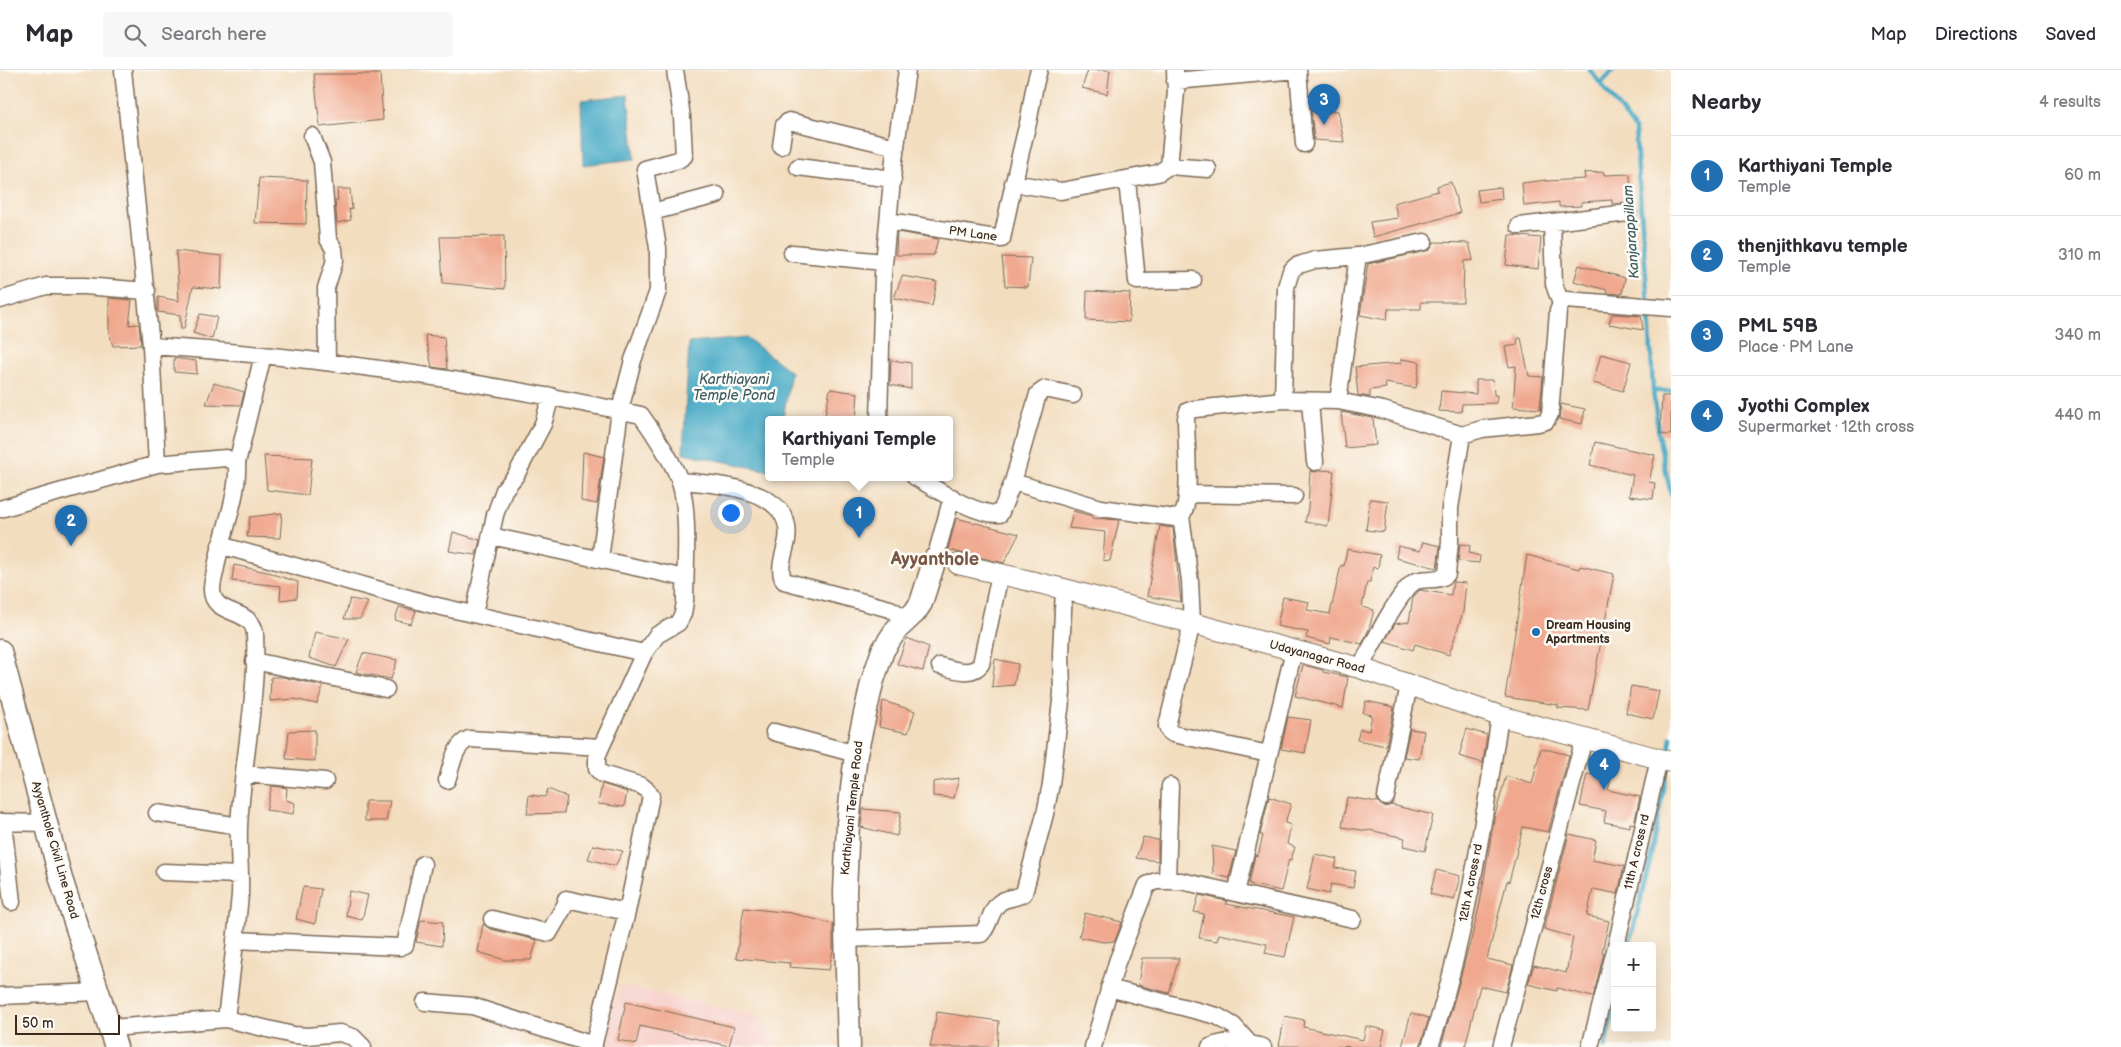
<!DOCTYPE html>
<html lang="en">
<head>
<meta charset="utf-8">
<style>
  :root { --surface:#fff; --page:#f7f7f7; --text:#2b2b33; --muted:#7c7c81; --line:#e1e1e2; --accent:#1f6fb2 }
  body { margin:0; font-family:"Balsamiq Sans",sans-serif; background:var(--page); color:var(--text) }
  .controls { position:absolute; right:15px; bottom:15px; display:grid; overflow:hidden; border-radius:5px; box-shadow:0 5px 20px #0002 }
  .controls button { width:45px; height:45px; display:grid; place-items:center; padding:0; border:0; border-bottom:1px solid var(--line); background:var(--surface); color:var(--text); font:25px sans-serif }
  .scale { position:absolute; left:15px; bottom:12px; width:105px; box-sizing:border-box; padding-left:5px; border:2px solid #3b2a1e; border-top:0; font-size:14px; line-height:18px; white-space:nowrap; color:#3b2a1e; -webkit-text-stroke:4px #fdfcf7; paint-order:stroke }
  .you { position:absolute; left:730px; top:442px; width:18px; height:18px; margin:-12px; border:4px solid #fff; border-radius:50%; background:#1a73e8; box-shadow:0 0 0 8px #1a73e833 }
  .badge { display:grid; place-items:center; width:32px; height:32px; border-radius:50%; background:var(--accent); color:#fff; font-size:16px; font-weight:700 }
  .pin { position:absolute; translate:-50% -41px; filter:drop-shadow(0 1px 2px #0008) }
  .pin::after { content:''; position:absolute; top:26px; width:18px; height:15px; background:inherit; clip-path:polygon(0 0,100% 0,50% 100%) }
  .popup { position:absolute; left:765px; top:346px; width:188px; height:65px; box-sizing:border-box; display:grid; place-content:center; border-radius:5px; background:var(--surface); filter:drop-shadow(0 1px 4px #0005); font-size:16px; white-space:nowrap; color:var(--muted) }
  .popup b { font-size:19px; color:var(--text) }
  .popup::after { content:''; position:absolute; left:50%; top:100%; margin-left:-10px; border:10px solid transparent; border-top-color:var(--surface) }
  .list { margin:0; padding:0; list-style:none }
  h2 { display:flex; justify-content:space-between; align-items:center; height:65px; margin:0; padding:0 20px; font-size:21px }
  h2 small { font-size:16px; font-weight:400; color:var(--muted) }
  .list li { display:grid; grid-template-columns:32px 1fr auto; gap:15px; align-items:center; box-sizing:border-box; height:80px; padding:0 20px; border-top:1px solid var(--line) }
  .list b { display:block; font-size:19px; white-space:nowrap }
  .list p { margin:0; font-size:16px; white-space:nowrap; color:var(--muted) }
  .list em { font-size:16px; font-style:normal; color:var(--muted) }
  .icon { flex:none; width:28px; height:28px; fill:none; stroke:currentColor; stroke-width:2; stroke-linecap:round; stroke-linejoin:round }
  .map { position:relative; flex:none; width:1671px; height:977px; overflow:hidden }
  header { display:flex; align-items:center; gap:30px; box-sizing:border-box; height:70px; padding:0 25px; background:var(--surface); border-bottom:1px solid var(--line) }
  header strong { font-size:24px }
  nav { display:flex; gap:28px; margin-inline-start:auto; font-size:18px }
  .search { width:350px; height:45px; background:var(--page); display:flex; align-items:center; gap:12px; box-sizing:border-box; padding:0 18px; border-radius:5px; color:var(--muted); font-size:19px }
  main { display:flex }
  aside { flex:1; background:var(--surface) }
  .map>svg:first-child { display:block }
  .built { fill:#f7d0ca }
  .water { fill:#45a9c5; stroke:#406a72 }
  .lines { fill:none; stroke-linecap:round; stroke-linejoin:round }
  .stream { stroke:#45a9c5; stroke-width:4.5 }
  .building { fill:#f0a98f }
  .minor-casing { stroke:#7b6956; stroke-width:19 }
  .tertiary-casing { stroke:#7b6956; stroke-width:22 }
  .secondary-casing { stroke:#7b6956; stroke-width:25 }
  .minor { stroke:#fff; stroke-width:16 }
  .tertiary { stroke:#fff; stroke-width:20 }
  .secondary { stroke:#fff; stroke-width:22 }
  .poi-dot { fill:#1f6fb2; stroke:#fdfcf7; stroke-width:2 }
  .labels { text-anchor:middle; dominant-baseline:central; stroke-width:5; stroke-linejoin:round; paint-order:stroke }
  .street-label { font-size:12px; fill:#3b2a1e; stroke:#fdfcf7 }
  .poi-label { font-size:12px; font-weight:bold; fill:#3b2a1e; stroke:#fdfcf7; text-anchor:start }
  .water-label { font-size:14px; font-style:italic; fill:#3f5d61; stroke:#fdfcf7 }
  .district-label { font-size:18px; font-weight:bold; fill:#7a5646; stroke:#fdfcf7 }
</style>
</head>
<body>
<header>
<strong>Map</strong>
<div class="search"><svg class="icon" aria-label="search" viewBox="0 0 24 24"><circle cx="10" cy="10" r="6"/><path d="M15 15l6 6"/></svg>Search here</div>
<nav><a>Map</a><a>Directions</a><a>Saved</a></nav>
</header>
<main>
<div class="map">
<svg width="1671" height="977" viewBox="0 0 1671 977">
  <rect width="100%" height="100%" fill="#fdfcf7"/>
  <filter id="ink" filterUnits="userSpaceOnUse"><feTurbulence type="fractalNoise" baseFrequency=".02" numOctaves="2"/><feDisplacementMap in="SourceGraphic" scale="10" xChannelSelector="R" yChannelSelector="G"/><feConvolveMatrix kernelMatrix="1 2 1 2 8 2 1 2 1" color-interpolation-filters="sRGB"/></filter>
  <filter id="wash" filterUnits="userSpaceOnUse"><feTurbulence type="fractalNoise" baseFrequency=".0096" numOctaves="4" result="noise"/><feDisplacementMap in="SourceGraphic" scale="20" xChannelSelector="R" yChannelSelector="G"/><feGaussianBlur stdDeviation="1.12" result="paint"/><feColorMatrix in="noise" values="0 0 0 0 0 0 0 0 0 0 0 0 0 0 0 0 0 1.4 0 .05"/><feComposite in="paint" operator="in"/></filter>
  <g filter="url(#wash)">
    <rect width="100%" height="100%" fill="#f3ddbf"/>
    <!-- built -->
    <path class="built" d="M620,915L763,947L776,977H600Z"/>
    <!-- water -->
    <path class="water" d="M628,25L635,89L583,95L581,30Z
      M747,268L791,302L783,349H769V401L683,383L689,273Z"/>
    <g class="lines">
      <!-- stream -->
      <path class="stream" d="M1590,0L1635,59L1648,232
        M1602,13L1613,0
        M1649,240L1653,321H1671
        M1653,321L1660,374L1671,425
        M1668,686L1671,667
        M1629,876L1650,792L1667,696
        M1605,977L1615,936"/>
    </g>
    <g id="blocks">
      <!-- building -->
      <path class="building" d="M1088,0H1110L1107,24L1082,18Z
        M314,4H380L383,50L320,57Z
        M1311,40L1338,41L1344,72L1314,70Z
        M1604,102V105L1630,104L1631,133L1612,134V130L1581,132V136L1559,137V132L1524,136L1522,113L1546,110V111L1585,109L1584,103Z
        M259,108L307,110L306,154L255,153Z
        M1451,112L1460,143L1373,167L1370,152L1398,148L1394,133L1438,121L1437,116Z
        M1501,117L1502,129L1479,132L1477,120Z
        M337,119H350L352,140L349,139L351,150L337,153L335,130H338Z
        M897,162L938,169L934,185H896Z
        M1509,165L1541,168L1538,199L1506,195Z
        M504,166L505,219L443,213L440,167Z
        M1434,172L1469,173L1473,190L1464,191L1463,232H1421V239H1388L1387,250L1360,245L1368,194L1430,180Z
        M176,181L222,186L221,219L193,217L184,259H181L180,245L158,242V227L179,231Z
        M1002,187L1031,188L1028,217L1005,216Z
        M1579,195L1625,208L1622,224L1607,223V220L1574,211Z
        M902,206L937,212L932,236L894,228Z
        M1087,221L1130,223L1129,252L1086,250Z
        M109,228L132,230L129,255L139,254L141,275L113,276L109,263Z
        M200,244L217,247L212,269L193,263Z
        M1612,244L1641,246L1643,260L1609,254Z
        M425,265L444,267L447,299L432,297Z
        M1518,268H1521L1529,306L1543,307L1540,339L1513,337L1516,296L1509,297L1505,277L1517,275Z
        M1601,284L1631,292L1623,321L1593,313Z
        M174,288L196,291L197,304L174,302Z
        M1401,289L1420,292L1416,318L1385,313L1386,318L1370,320V327L1358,325L1355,297L1401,293Z
        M891,290L911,293V319L890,315Z
        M1476,310H1493L1494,325H1497L1496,333L1462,334L1461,342L1439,341L1441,321L1476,324Z
        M214,313L244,322L241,335L206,334Z
        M830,319L858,323L856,349H836L825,346Z
        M1662,326H1671V365L1660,364Z
        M1561,334L1585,339L1582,354L1559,349Z
        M1341,342L1373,348L1376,375L1345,378Z
        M1595,372L1655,385L1649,412L1655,413L1653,429L1629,426L1633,405L1590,395Z
        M583,382L604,387L597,434L581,431Z
        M264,386L312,388L308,425L267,420Z
        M1321,400L1334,401L1328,456L1305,452L1308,438L1310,401L1315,402Z
        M1370,429L1388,431L1384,462L1366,460Z
        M1073,441L1092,446V448L1119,450L1110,491L1103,490L1105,462L1069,458Z
        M282,443L280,468L247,467L250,447Z
        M956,448L1019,464L1004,493L948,480Z
        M1160,456L1173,458L1181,532L1147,526Z
        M453,462L480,470L476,485L449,481Z
        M1423,472L1440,476L1437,498L1396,488L1398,476L1420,481Z
        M1460,474L1470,475L1469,483L1480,486L1479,493L1458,491Z
        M1347,479L1380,485L1378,498L1373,497L1370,512H1367L1362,537L1374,540L1369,559L1362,574L1331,567L1330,574L1306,568L1308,562L1277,556L1283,527L1309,532L1307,540L1330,544L1341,495L1344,496Z
        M1527,485L1579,499L1580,496L1614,504L1588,640L1558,638V635L1505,627Z
        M234,495L272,503V504L298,512L297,528L280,530L281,516L232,511Z
        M1453,512L1466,513L1463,542L1449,585L1415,574L1413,580L1385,571L1395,554L1409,552L1413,527L1420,520L1451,525Z
        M350,529L368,532L360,549H344Z
        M399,537L416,541L411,554L395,550Z
        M315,562L349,569L336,597L309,588Z
        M907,568L929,577L923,601L897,594Z
        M363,583L397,590L391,609L356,602Z
        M995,589L1018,594L1014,615L992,617Z
        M1303,595L1323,600V602L1348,607L1343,638L1295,626Z
        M271,607H283L323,616L317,634L294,629L270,631Z
        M1631,616L1659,621L1653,649L1626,643Z
        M883,631L915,641L908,663L879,657Z
        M1366,631L1394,637L1386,676L1357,670L1360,659L1369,661L1372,645L1363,643Z
        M1288,647L1311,650L1305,683L1281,679Z
        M1410,659L1424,661L1419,689L1404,687Z
        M1467,659L1487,665L1483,693L1459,686Z
        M315,660V691L286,689L289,661Z
        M1541,678L1569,685L1548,762L1523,757L1509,812L1507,811L1487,889L1513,895L1506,922L1480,916L1465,977H1441L1472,866L1480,833L1494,749L1506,706L1532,714Z
        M1587,704L1611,709L1608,720L1640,727L1634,754L1630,753V757L1604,752L1606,741L1580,736Z
        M959,708L954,728L933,726V712Z
        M602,714L627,722L624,737L598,734Z
        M272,716L287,718L286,730L295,733L293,744L266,740Z
        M548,719L567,727L564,743L527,744L529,725L545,727Z
        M1269,727L1291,734L1285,753L1291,755L1287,774L1295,777L1291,790L1289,789L1281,821L1249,814L1255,785L1258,786L1263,765H1260Z
        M1347,727L1378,732L1384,737L1392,735L1433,745L1425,781L1403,776L1405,768L1369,760L1368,761L1342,757Z
        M365,731H390L386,751H365Z
        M863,739L901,742L897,766L861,757Z
        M1569,764L1596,770L1592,790L1624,796L1618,824L1593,819L1587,846L1609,851L1602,882L1604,883L1593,927L1557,918V921L1528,914L1534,895L1566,903L1573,867L1544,859Z
        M1143,767L1158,770V791L1136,788Z
        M593,775L623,781L615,796L588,789Z
        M1212,776L1236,781L1229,808L1213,804Z
        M1315,784L1337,789L1335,798L1356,801L1353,818L1331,814L1329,824L1307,819Z
        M1436,800L1460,806L1454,830L1430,824Z
        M303,817L321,819L315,854L296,849Z
        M349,821L368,825L362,850L346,846Z
        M1199,825L1227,831L1226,834L1294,847L1285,887L1265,883L1267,874L1219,864L1217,871L1199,868L1204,844L1194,842Z
        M744,838L791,843L833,854V879L829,900L789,897L790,893L736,888Z
        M1085,843L1122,852L1115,871L1103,872L1079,867Z
        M421,850L443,852L442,876L416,872Z
        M483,854L490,859L537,870L531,890H505L478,882Z
        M1142,888H1179L1169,923L1138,915Z
        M626,932L734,957L729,976L640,956L636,974L618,970Z
        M937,942L999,951L997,977H930Z
        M1411,943L1429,948L1420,977H1402Z
        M1285,946L1304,950L1303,957L1363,970L1366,956L1385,960L1381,977L1279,976Z"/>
    </g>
  </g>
  <g filter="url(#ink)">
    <use href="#blocks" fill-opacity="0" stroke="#7b6956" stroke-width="1"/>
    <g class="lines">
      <!-- minor casing -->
      <g class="minor-casing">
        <path id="minor" d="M123,0L151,276C316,286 480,311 641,345C652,360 675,395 680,412C690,444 685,497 685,531L683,544L678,553L657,565L644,583L597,686V699L602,704L642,716L647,720L651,726L627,842L593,977
          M1298,0L1304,74
          M1175,11L1297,0
          M312,66L322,92L328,169L334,179L335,190L326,218L327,292
          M781,76L784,55L789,51L896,77
          M1169,96L1208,99
          M798,97L893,109
          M1127,110L1137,211L1193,210
          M1013,113L1061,121L1158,103L1169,96L1176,22L1175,0
          M652,142L717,125
          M889,151L1002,169C1010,130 1018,91 1028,53C1032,35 1033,17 1039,0
          M1552,152L1554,214L1561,234
          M1519,156L1628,143
          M792,183L884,192
          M0,230L46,216H84L147,221
          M151,276L157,394
          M1073,325L1045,319L1038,324L1013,412L1101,438L1175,448C1179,447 1182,446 1184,441C1191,424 1186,369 1186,348L1188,341L1195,339L1283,330L1338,331L1358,186
          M1283,330L1286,217L1291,201L1296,196L1302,194L1315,190L1358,186L1424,172
          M1310,331L1315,392
          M1338,331L1383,340L1462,365
          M879,349L883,204L894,90L907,0
          M915,407C938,420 974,445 1000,444L1013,412
          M680,411C716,414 795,418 787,470C785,483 777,499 784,511L890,539L907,549
          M1187,424L1294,426
          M0,439L157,394L226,388L237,393
          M1181,446L1190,511L1192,553L1167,656L1169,661L1173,664L1269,684
          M491,466L685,508
          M220,475L433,535L644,583
          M600,489L620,340L633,290L658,221V178L645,99L678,90L684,86L682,47L675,0
          M935,489L952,427
          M474,544L495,445L504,420L516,405L543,354L551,326
          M254,591L386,619
          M940,596C953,599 972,607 981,594L1000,504
          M1360,598C1371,578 1397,524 1414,512C1424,506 1438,513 1447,504L1450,471V438L1462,365L1482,359L1538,353L1546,351L1550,344L1558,241L1561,234L1566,230L1671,238
          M774,662L856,684
          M245,704L325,711
          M447,710C452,696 454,675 469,669L601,677
          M1386,727L1409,615
          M157,743L239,756
          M0,752L46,753
          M3,752L12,832
          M164,802L240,805
          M1167,810L1170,716
          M1236,823L1294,580
          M566,829L627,842
          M492,849L549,863L568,830
          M847,869L981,864C990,856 989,842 999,833C1006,827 1016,829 1024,823L1045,744L1051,714L1062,623L1061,584L1064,519
          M235,870L400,877L405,875L423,794
          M1616,876L1659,689
          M1109,918L1217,946L1234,956L1249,973
          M0,926L99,922
          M425,932L472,936L594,975
          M226,949C231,908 236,866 240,825C241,802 238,779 239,757C242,693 258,628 255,564C253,537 211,547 212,519C212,512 215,504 216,497C222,464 239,426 237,393L263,285
          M111,958L226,949L293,965L307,966L340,963L353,967L363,977
          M1093,977L1117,892L1147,815L1156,811H1181L1353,849
          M1210,977C1227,969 1246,972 1263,977
          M1430,977C1465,870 1483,758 1500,646
          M1501,977L1584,669
          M1590,977L1615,880"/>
      </g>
      <!-- tertiary casing -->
      <g class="tertiary-casing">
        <path id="tertiary" d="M958,494L1064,519L1360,598L1500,646L1671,692"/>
      </g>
      <!-- secondary casing -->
      <g class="secondary-casing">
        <path id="secondary" d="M0,581L61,809L116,977
          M849,977L845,822L848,753L856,684L872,613L883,580L896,560L915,542L921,533L935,489"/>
      </g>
      <!-- minor -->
      <use href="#minor" class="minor"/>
      <!-- tertiary -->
      <use href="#tertiary" class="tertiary"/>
      <!-- secondary -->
      <use href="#secondary" class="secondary"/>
    </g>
  </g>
  <!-- markers -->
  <circle class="poi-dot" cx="1536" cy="562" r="5"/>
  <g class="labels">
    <!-- street labels -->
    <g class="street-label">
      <text transform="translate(973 164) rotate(8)">PM Lane</text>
      <text transform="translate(1317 587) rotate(15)">Udayanagar Road</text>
      <text transform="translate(852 738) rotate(-84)">Karthiayani Temple Road</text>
      <text transform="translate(55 780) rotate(74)">Ayyanthole Civil Line Road</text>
      <text transform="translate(1637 782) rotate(-77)">11th A cross rd</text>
      <text transform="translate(1471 813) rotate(-79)">12th A cross rd</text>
      <text transform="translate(1542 823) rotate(-75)">12th cross</text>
    </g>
    <!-- poi labels -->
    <g class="poi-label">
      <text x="1546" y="555">Dream Housing<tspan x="1546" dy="14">Apartments</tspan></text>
    </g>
    <!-- water labels -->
    <g class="water-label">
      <text transform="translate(1631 162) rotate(-94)">Kanjarappillam</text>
      <text x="734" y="309">Karthiayani<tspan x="734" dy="16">Temple Pond</tspan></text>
    </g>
    <!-- district labels -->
    <g class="district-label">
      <text x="935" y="489">Ayyanthole</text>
    </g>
  </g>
</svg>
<div class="controls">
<button>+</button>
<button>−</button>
</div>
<div class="scale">50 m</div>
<div class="you"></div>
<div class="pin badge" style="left:859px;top:468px">1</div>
<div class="popup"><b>Karthiyani Temple</b>Temple</div>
<div class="pin badge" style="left:71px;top:476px">2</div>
<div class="pin badge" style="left:1324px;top:55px">3</div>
<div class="pin badge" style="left:1604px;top:720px">4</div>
</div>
<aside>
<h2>Nearby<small>4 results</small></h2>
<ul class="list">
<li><span class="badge">1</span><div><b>Karthiyani Temple</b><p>Temple</p></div><em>60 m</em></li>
<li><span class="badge">2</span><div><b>thenjithkavu temple</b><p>Temple</p></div><em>310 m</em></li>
<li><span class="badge">3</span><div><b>PML 59B</b><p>Place · PM Lane</p></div><em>340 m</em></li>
<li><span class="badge">4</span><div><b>Jyothi Complex</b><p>Supermarket · 12th cross</p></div><em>440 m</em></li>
</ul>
</aside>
</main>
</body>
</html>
